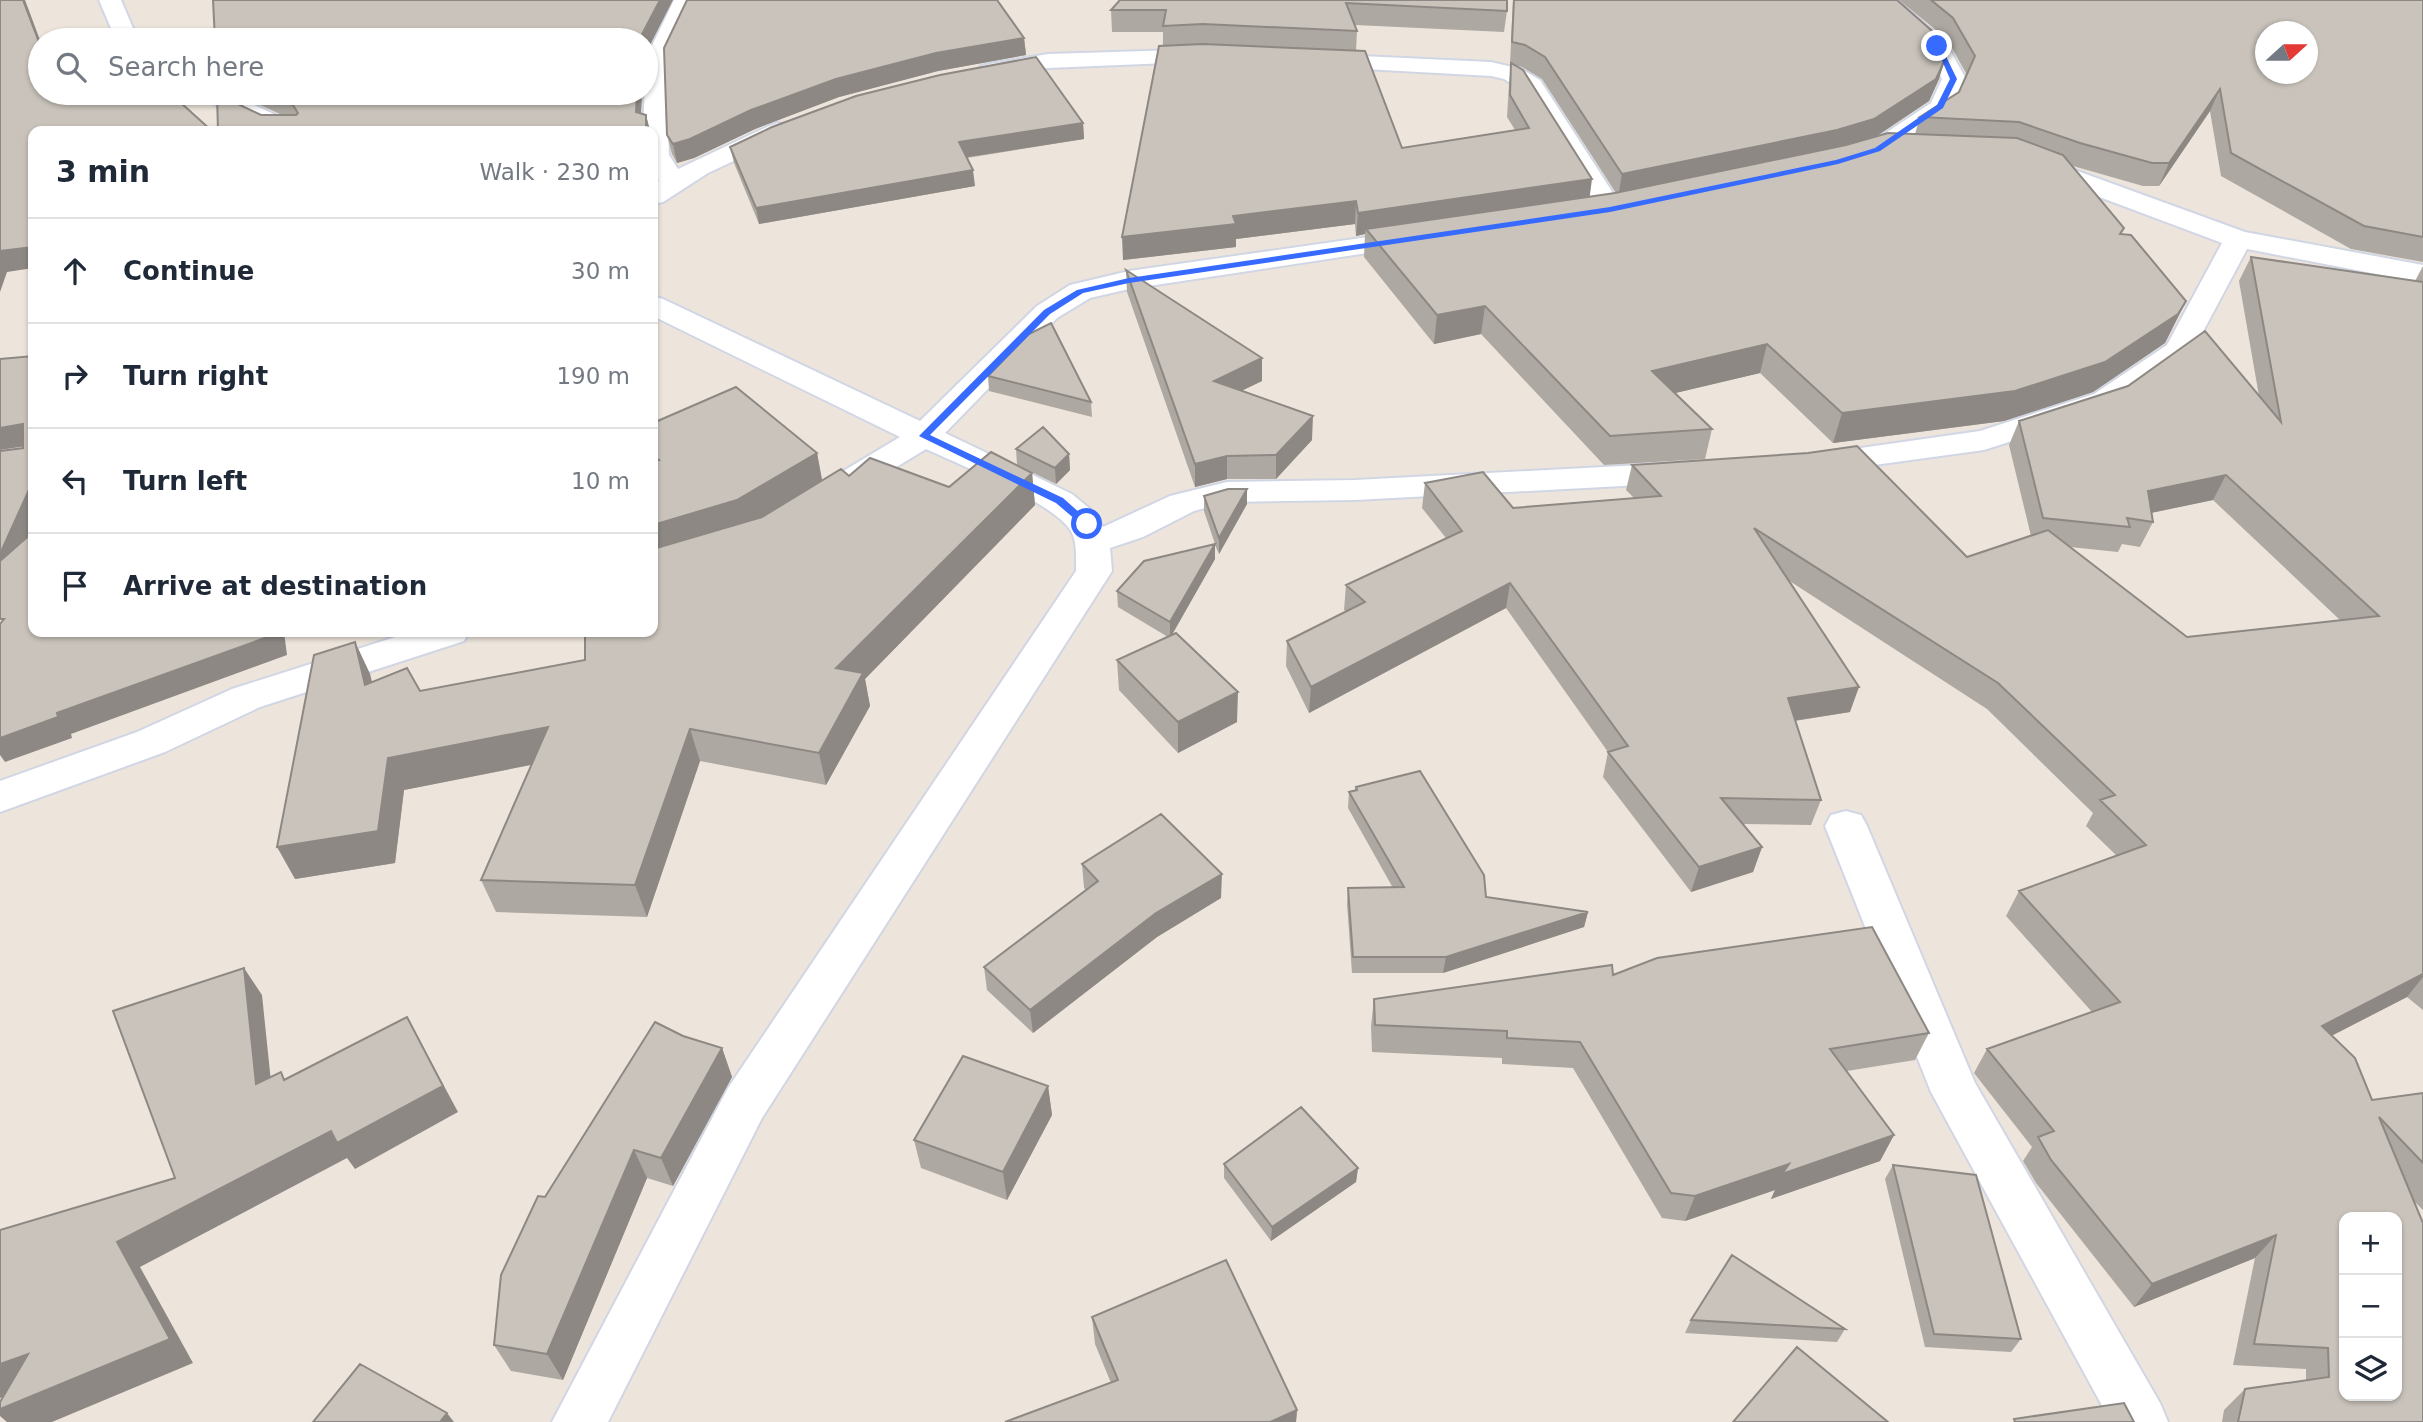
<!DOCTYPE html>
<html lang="en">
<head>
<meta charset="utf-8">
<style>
  :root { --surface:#fff; --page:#f6f6f7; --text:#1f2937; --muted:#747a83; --line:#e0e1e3 }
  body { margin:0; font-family:"DejaVu Sans",sans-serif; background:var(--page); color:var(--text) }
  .controls { position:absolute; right:21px; bottom:21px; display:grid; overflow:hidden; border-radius:14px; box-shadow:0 2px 5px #0004 }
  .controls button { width:63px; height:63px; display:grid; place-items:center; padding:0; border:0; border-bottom:2px solid var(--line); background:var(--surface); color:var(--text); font:35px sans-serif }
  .compass { position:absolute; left:2255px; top:21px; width:63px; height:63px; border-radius:50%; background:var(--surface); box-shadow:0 2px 5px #0004; rotate:69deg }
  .stop { position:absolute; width:21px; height:21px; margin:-16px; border:5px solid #376bff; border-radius:50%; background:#fff }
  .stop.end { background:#376bff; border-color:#fff; box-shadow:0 2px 7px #0008 }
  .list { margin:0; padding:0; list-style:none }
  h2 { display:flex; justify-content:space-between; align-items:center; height:91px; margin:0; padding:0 28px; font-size:30px }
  h2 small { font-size:23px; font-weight:400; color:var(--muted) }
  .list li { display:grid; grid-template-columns:46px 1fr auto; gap:21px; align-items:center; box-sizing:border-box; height:105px; padding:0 28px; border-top:2px solid var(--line) }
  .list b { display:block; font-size:26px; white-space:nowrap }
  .list em { font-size:23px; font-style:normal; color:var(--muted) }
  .icon { flex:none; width:38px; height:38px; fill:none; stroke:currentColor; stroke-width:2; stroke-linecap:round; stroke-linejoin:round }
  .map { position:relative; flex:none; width:2423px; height:1422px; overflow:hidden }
  .search { position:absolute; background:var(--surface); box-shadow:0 2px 5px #0004; left:28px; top:28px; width:630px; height:77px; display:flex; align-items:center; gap:18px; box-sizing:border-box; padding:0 24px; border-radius:38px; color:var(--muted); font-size:26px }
  .panel { position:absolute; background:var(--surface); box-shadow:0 2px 5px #0004; left:28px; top:126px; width:630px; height:511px; border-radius:14px }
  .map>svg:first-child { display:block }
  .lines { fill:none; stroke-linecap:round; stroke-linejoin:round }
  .street-casing { stroke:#d1d6e4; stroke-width:4 }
  .street { fill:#fff; fill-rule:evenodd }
  .wall { fill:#ada8a1; fill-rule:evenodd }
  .shaded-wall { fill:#8d8883 }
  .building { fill:#c9c3bb; stroke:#8d8883; stroke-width:2; fill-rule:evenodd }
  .route { fill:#376bff }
</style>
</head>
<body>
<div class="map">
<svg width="2423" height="1422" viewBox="0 0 2423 1422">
  <rect width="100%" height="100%" fill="#ede5dc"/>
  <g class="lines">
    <!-- street casing -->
    <g class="street-casing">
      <path id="street" d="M99,0H121L135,33L142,40H116Z
        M674,0H696L666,66L669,155L678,169L769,126L778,123L787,126L791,131L787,136L708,173L663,202L653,204V184L659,181L653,171V131H643L646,58Z
        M1871,0H1896L1945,41L1966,79L1950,112L1887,154L1854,165L1845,163L1841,157L1845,151L1869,144L1931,103L1942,79L1927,50Z
        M1209,49L1217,51L1221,56L1217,61L1048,68L990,78L981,76L978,71L981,66L990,64L1048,54Z
        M1318,54L1491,62L1521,69L1540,80L1624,210L1620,216L1610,218L1600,216L1522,90L1504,79L1491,76L1310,66L1306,61L1310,56Z
        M198,93H229L299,126L303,131H270L201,98Z
        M2039,157L2245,232L2423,265V283L2247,249L2190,356L2116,408L1984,450L1816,473L1804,470L1800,463L1804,456L1980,431L2094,394L2167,345L2222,243L2030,171L2026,165L2030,159Z
        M1417,230L1427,232L1431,238L1427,244L1129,289L1090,298L1057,318L945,433L1072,494L1090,509L1103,527L1170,496L1227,482L1355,480L1679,463L1691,466L1696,473L1691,480L1679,483L1355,500L1227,502L1194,511L1143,537L1110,548L1112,571L762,1118L608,1422H552L728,1088L1076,571C1076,558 1077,544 1072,533C1058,504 958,464 926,449L849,496L837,499L825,496L820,489L825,482L900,437L653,316V296L663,299L920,421L1037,306L1070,285L1129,271Z
        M411,632H469L464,641L260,707L165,752L0,812V781L137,732L232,689Z
        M1846,811L1861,815L1867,826L1975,1083L2160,1403L2168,1422H2111L1931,1092L1825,826L1831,815Z"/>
    </g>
    <!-- street -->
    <use href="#street" class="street"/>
  </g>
  <!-- wall -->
  <path class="wall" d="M1120,0H1507V11L1504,32L1355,25L1357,31L1356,51L1402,148L1515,130L1507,117L1509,85L1511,64H1510L1513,0H1897L1939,79L1929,101L1876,136L1915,134L1920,117L1959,92L1967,75L1947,39L1899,0H2423V262L2351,249L2221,176L2210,111L2159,186H2143L2073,166L2122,234L2186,301L2165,343L2093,392L2004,421L1833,443L1760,373L1675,393L1712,429L1705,459L1604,465L1481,334L1434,344L1364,257L1365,234L1356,236L1355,224L1236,239V247L1123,260L1163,45V32H1112L1111,10ZM1514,65L1522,67L1542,79L1616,193L1590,197Z
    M999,2L1024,38L1026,55L938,71L839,97L755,129L694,158L677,163L672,154L667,135Z
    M235,93H642L641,114L646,115L650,131H218L261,115H282Z
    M1083,123L1084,139L967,158L975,186L759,224L734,163L730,147Z
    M2251,257L2415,281L2423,266V1010L2407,997L2331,1036L2372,1100L2423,1093V1210L2413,1200L2423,1422H2222L2224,1410L2245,1389L2306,1380V1369L2233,1365L2255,1258L2134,1307L2036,1183L2023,1161L2032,1147L1974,1073L1987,1049L2092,1012L2006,916L2019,891L2117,856L2086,826L2093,813L1987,709L1788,580L1850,712L1795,721L1821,800L1811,825L1743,824L1762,847L1753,872L1691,892L1603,777L1608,752L1506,608L1309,713L1286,666L1287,641L1346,611L1344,610L1346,585L1446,538L1422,508L1425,483L1513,508L1634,498L1626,490L1632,465L1967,557L2031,536L2009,445L2019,421L2259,396L2239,281ZM2213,500L2340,620L2187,637L2070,547L2118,552L2122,544L2140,547L2153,522L2151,513Z
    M1126,270L1262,358V381L1241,391L1312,440L1276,479H1227L1195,487L1127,292Z
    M988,376L1091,402L1092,417L989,391Z
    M653,423L817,453L822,480L849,476L949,487L1032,473L1035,505L865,679L870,706L826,785L700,761L647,917L496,912L481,880L531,765L404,790L395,863L295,879L355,642L370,674L372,682L420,691L585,660L653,632Z
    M1016,449L1069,454L1070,470L1056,484L1017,465Z
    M1204,496L1247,504L1219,554L1215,545V559L1172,635L1237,722L1178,753L1119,690L1117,660L1168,637L1118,607L1117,591L1215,544L1204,511Z
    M1356,787L1486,897L1588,912L1584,927L1443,973H1352L1347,904L1348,888H1393L1348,808L1349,792L1355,790Z
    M1082,864L1221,898L1157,937L1033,1033L987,990L984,967L1086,890L1084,888Z
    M1613,975L1929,1033L1915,1060L1847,1071L1894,1135L1880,1161L1771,1199L1775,1190L1685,1221L1662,1218L1573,1068L1502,1064V1058L1372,1052L1371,1026L1374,999Z
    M683,1036L722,1048L732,1077L673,1186L647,1178L563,1380L511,1371L494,1345L545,1197Z
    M1048,1086L1052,1115L1007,1200L921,1168L914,1140Z
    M1224,1164L1358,1168L1356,1182L1271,1241L1224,1178Z
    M1893,1165L2021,1339L2011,1352L1925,1347L1885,1179Z
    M1092,1317L1297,1410L1296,1422H1005L1111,1383L1095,1344Z
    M1691,1320L1845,1329L1837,1342L1685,1333Z"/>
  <!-- shaded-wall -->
  <path class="shaded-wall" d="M23,0H25L40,40V45Z
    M660,0H673L646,53V40H639Z
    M1024,38L1026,55L938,71L839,97L755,129L694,158L677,163L673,144L751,110L836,79L936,53Z
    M1946,57L1939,79L1929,101L1868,142L1618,197L1622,174Z
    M2220,89L2210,111L2159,186L2169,163Z
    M637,93H642L640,131L636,112Z
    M646,115L650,131H646Z
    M1083,123L1084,139L961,158L959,142Z
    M973,170L975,186L759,224L756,208Z
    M1592,179L1589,202L1366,229L1365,234L1356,236L1358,213Z
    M1356,201L1355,224L1236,239V247L1123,260L1122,237L1233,216Z
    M33,247V268L7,272L0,292V251Z
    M2186,301L2165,343L2093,392L2004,421L1833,443L1842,413Z
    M1485,306L1481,334L1434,344L1437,315Z
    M1767,344L1760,373L1646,400L1652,371Z
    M1262,358V381L1214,404V381Z
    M1313,416L1312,440L1276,479V455Z
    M23,424L33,445L0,450V428Z
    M817,453L822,480L744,528L653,555V525Z
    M1069,454L1070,470L1056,484L1055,468Z
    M1227,456V479L1195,487V464Z
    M1032,473L1035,505L865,679L870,706L826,785L819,753L836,668Z
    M2226,475L2213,500L2136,516L2148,491Z
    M33,481V530L9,587L0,573V554Z
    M1247,489V504L1219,554V538Z
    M1215,544V559L1170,638V622Z
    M1510,583L1506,608L1309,713L1311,687Z
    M276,632H284L287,655L71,734L72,738L5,762L0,755V738L57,713Z
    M355,642L370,674L380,718L365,685Z
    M1859,687L1850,712L1779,723L1788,698Z
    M1238,692L1237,722L1178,753V722Z
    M548,727L560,759L404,790L395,863L295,879L277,847L388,758Z
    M690,729L700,761L647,917L635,885Z
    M1762,847L1753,872L1691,892L1699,867Z
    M1222,874L1221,898L1157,937L1033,1033L1030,1010L1156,913Z
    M1588,912L1584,927L1443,973L1446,957Z
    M244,968L262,995L274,1111L256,1084Z
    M2423,974V977L2407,997L2302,1051L2322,1026Z
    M407,1017L458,1112L355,1169L347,1158L140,1267L193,1363L52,1422H7L0,1416V1409L117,1242Z
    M722,1048L732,1077L673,1186L661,1158Z
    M1048,1086L1052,1115L1007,1200L1003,1172Z
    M1894,1135L1880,1161L1771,1199L1775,1190L1685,1221L1695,1196L1789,1164Z
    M634,1150L647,1178L563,1380L547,1354Z
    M1358,1168L1356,1182L1271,1241L1272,1227Z
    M2276,1235L2255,1258L2134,1307L2152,1284Z
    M28,1354L54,1378L0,1398V1364Z
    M1297,1410L1296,1422H1270Z
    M447,1413L454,1422H440Z"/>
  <!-- building -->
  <path class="building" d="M0,0H23L40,45V93H170L212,131H33V247L0,251Z
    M213,0H660L639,40H215Z
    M687,0H997L1024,38L936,53L836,79L751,110L690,139L673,144L667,135L664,48Z
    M1120,0H1507V11L1346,3L1357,31L1203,24L1163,26L1166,10H1111Z
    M1514,0H1897L1931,30L1946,57L1936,79L1874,119L1837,130L1622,174L1545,57L1525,45L1512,42Z
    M1931,0H2423V237L2364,226L2231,153L2220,89L2169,163H2152L2080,143L2019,122L1920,117L1959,92L1975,56L1953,18ZM2265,32H2307V74H2265Z
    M109,37L112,40H101Z
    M1203,44L1365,51L1402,148L1529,128L1510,95L1511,63L1523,70L1592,179L1358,213L1356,201L1233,216L1236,224L1122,237L1159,46Z
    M1036,57L1083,123L959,142L973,170L756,208L730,147L772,127L856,96L940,75Z
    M266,93H637L636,112L646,115V131H218L217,94L261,115H296L298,113L293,105Z
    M1888,133L2017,138L2063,155L2124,228L2120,234L2131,235L2186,301L2178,314L2105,362L2015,391L1842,413L1767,344L1652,371L1712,429L1610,436L1485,306L1437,315L1366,229L1615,193L1846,145Z
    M2251,257L2423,282V974L2322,1026L2355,1058L2372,1100L2423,1093V1163L2379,1117L2423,1223V1422H2238L2245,1389L2329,1377L2328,1348L2254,1344L2276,1235L2152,1284L2051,1160L2038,1137L2054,1131L1987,1049L2120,1002L2019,891L2146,845L2100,800L2115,795L1998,683L1754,528L1859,687L1788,698L1821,800L1721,798L1762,847L1699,867L1608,752L1628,746L1510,583L1311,687L1287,641L1365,602L1346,585L1462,531L1425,483L1483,472L1513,508L1661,496L1632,465L1808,453L1857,446L1967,557L2048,530L2187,637L2379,616L2226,475L2148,491L2153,522L2127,518L2130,527L2043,518L2019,421L2128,386L2205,331L2281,422ZM2344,1217H2397V1396H2344Z
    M1126,270L1262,358L1214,381L1313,416L1276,455L1227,456L1195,464Z
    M1051,323L1091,402L988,376L1029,334Z
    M33,356V481L0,554V451L23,448V424L0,428V359Z
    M736,387L817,453L737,500L653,525V461L659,460L653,455V423Z
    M1043,427L1069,454L1055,468L1016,449Z
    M991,452L1032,473L836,668L863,673L819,753L690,729L635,885L481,880L548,727L388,758L378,831L277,847L314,655L355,642L365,685L407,668L420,691L585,660V632H653V549L762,517L841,469L849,476L870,458L949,487Z
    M1228,489H1247L1219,538L1204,496Z
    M33,532V632H276V634L57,713L58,717L0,738V624L4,619H0V561Z
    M1215,544L1170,622L1117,591L1144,561Z
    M1176,633L1238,692L1178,722L1117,660Z
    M1420,771L1484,875L1486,897L1588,912L1446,957H1353L1348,888L1404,887L1349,792L1357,790L1356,787Z
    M1161,814L1222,874L1156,913L1030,1010L984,967L1098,881L1082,864Z
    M1872,927L1929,1033L1830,1049L1894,1135L1782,1174L1789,1164L1695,1196L1671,1193L1580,1042L1507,1038V1031L1375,1025L1374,999L1612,965L1613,975L1657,958Z
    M244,968L256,1084L281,1072L284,1080L407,1017L443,1086L337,1143L331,1131L117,1242L170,1339L0,1409V1402L28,1354L0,1364V1230L175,1178L113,1011Z
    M655,1022L683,1036L722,1048L661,1158L634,1150L547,1354L494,1345L501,1275L538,1196L545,1197Z
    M963,1056L1048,1086L1003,1172L914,1140Z
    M1301,1107L1358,1168L1272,1227L1224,1164Z
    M1893,1165L1976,1175L2021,1339L1934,1334Z
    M1732,1255L1845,1329L1691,1320Z
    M1226,1260L1297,1410L1270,1422H1005L1118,1380L1092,1317Z
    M1797,1347L1888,1422H1733Z
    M360,1364L447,1413L440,1422H313Z
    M2124,1403L2134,1422H2015L2014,1419Z"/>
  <!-- route -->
  <path class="route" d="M1935,44L1941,46L1957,79L1943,108L1880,151L1838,164L1610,212L1129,283L1083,293L1050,314L930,435L1063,498L1090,522V526H1083L1056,503L919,436L1044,310L1077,290L1129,278L1610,207L1836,160L1875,148L1937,105L1950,79Z"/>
</svg>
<div class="controls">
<button>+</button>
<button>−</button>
<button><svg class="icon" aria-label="layers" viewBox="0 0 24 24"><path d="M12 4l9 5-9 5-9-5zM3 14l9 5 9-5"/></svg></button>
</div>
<svg class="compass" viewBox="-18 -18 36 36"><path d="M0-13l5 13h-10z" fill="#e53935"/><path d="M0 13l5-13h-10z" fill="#747a83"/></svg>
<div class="stop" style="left:1087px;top:524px"></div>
<div class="stop end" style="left:1937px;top:46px"></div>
<div class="search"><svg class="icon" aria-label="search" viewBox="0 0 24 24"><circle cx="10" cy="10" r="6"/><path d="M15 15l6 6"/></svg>Search here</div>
<section class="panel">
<h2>3 min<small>Walk · 230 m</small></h2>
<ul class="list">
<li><svg class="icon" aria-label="ahead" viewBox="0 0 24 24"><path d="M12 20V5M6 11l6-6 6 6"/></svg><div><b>Continue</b></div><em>30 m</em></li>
<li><svg class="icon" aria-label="right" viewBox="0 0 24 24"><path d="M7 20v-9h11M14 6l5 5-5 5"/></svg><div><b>Turn right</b></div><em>190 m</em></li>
<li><svg class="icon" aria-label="left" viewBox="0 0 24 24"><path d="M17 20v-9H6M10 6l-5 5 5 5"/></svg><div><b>Turn left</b></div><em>10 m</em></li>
<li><svg class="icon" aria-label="arrive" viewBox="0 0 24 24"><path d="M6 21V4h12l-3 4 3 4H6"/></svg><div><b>Arrive at destination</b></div></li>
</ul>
</section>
</div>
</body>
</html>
